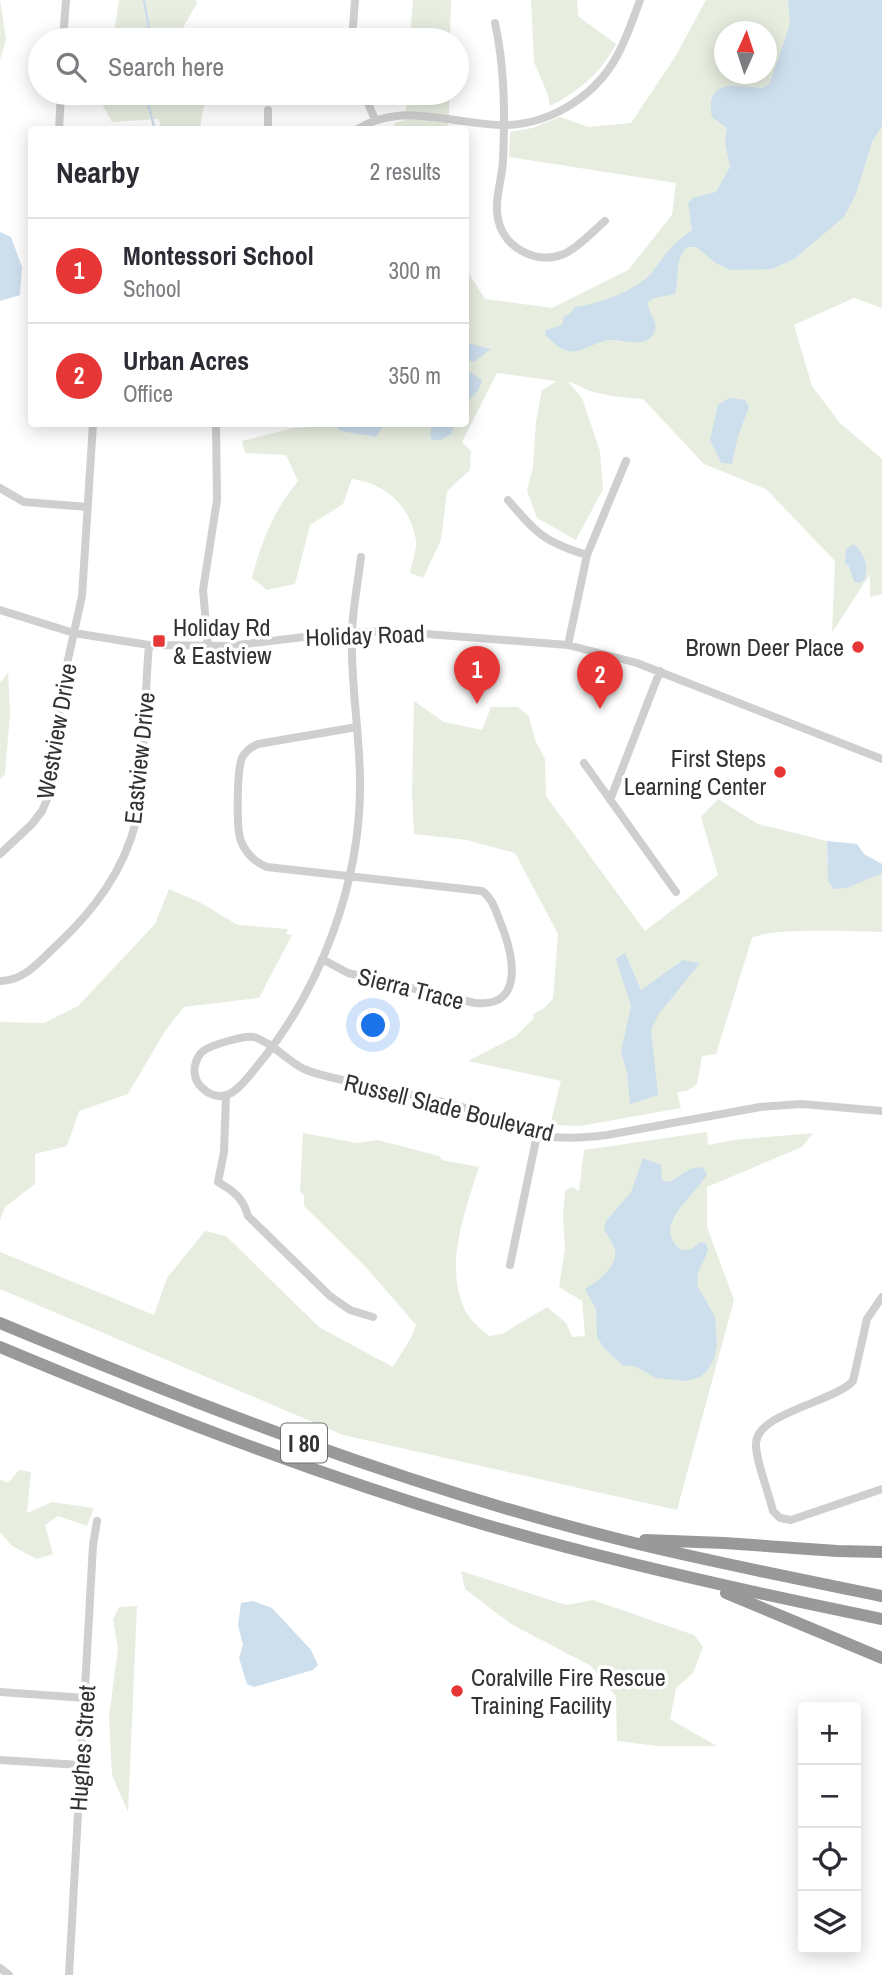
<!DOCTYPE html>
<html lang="en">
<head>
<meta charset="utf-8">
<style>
  :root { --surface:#fff; --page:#f7f7f7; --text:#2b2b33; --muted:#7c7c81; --line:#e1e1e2; --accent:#e63736 }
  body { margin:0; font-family:"Archivo Narrow",sans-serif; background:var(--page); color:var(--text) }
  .controls { position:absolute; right:21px; bottom:21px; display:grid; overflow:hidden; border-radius:7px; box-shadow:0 4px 18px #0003 }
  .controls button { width:63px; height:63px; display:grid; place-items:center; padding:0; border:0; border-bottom:2px solid var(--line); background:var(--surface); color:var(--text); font:35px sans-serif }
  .compass { position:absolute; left:714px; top:21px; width:63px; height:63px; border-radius:50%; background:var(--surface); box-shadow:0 4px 18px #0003; rotate:3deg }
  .you { position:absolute; left:374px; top:1026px; width:24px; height:24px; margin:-18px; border:5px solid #fff; border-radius:50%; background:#1a73e8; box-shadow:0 0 0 10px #1a73e833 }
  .badge { display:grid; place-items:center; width:46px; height:46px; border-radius:50%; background:var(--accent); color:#fff; font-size:23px; font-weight:700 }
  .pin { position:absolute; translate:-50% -58px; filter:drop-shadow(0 2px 4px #0008) }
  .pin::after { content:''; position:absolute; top:37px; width:24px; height:21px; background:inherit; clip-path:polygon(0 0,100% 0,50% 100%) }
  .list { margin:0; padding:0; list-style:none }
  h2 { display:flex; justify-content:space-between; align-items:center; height:91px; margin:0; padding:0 28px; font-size:30px }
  h2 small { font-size:23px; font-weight:400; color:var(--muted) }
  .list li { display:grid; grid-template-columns:46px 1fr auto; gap:21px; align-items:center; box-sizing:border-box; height:105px; padding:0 28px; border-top:2px solid var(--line) }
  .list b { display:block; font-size:26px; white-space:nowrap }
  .list p { margin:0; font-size:23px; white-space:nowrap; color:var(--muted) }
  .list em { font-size:23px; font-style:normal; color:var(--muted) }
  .icon { flex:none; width:38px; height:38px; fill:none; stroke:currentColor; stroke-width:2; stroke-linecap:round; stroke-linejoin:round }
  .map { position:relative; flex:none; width:882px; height:1975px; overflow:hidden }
  .search { position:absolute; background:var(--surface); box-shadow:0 4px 18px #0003; left:28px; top:28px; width:441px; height:77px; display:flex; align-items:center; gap:18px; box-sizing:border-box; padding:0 24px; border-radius:38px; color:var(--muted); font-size:26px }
  .panel { position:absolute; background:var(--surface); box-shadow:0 4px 18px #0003; left:28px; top:126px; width:441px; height:301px; border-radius:7px }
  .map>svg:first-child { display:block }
  .green { fill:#e7eee0; fill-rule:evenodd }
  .water { fill:#cddeed }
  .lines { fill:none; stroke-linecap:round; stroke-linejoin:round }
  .stream { stroke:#cddeed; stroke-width:2.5 }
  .minor { stroke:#cfcfcf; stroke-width:8 }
  .highway { stroke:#999; stroke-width:12 }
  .poi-dot { fill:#e63736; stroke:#fff; stroke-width:2.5 }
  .labels { text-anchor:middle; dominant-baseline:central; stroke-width:7; stroke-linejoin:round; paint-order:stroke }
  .shield { fill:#fff; stroke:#707070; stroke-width:2 }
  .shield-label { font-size:23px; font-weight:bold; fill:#323232 }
  .poi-label { font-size:24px; fill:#323232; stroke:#fff; text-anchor:start }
  .street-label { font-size:24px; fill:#323232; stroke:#fff }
</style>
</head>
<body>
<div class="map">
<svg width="882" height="1975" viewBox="0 0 882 1975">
  <rect width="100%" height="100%" fill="#fff"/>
  <!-- green -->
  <path class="green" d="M0,0L6,39L0,60Z
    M119,0H196L197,3L183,28L187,40H113Z
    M413,0H451L450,40H410Z
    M531,0H577L578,16L616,44C601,73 579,91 550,106L548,95L534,62Z
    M706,0H882V308L854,298L794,325L812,386L840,423L882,459V594L870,597V574L832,633L835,561L766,489L704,464L643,399C625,398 608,396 590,391C582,388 576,383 568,382L582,398L600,451L603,489L576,540L537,518L527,491L533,467L536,421L542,390L557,381L497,373L462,442L471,451L470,470L447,491L441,540L423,578L410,573C412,563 417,550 416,540C410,505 386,484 352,479L343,504L310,525L295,584L267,590L252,578C261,542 274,510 298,481L286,455L245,453L242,441L293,428L324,426L326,424H466V269L485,299L552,308L628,270L672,215L676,183L509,157L510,132L532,128L560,117L589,127L631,123L675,57ZM724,32H766V74H724Z
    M106,93H206L200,129H161L159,119L112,122L103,106Z
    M407,93H450L448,129L394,130L395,123L405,120Z
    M8,672L10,714L5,774L0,779V683Z
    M414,701L444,722L482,730L491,707H518L529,716L535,740L545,759L546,796L645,931L718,875L701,817L718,799L758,824L827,841V864L882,867V932C853,932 774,927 752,938L716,1054L702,1056L697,1084L687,1091L677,1092L681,1108L580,1126L550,1125L561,1081L468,1061L516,1036L534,1018L533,1014L544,1008L553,999L558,934L515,853L467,840L414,834L412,793Z
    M169,889L199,902L238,925L288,929L286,934L292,935L259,998L184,1007L165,1031L128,1094L79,1111L67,1146L35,1154V1184L5,1207L0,1220V1022L44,1023L78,1006L155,924Z
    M707,1132L708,1145L733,1140L813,1133L802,1147L707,1187V1227L734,1300L677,1510L343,1435L0,1289V1252L154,1315L167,1278L205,1231L226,1236L319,1327L393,1367L412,1336L416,1325L365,1266L304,1206V1196L300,1191L303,1133L357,1143L378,1140L439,1156L442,1160L479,1167C465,1212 443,1266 466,1312C471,1321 481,1329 489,1336L502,1334L547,1307L566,1323L572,1337L585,1336L582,1301L559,1287L565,1248L563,1217L565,1191L572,1187L579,1191L584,1150Z
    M19,1470L31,1472L27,1513L52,1502L94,1508L87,1526L58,1516L45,1525L53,1554L37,1559L12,1546L0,1532V1479L8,1483Z
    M461,1571L566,1605L593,1600L694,1635L703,1647L693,1673L676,1688L670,1719L717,1746H657L617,1741L616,1696L591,1666L511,1624L465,1589Z
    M137,1606L128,1812L112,1775L109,1716L118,1649L113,1619L119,1607Z"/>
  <!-- water -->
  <path class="water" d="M788,0H882V126L872,142L856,194L844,217L794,259L772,269L730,270L716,263L696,247H687C673,262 680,278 675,294L654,298L648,302C647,314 660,321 654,333C646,349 624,339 609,340C596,341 581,354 568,351C559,349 552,341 545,335L546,330L562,325L564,316L570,314L575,307C597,305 641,289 654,270C667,251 674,243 692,230L688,203L693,198L716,192L730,167L725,143L727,128L712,117C704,76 738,87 763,88L770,83L790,24Z
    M0,232L11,237L22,267L20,295L0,301Z
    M467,343L491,349L474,362L466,360Z
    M466,369L482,380L479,389L466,404Z
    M729,398L745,400L749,407L738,436L732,464L721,463L710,440L718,405Z
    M336,424H385L376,437L341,431L334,425Z
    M432,424H455L451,434L441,440H432L430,435Z
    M854,544C865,556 868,563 865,579L860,583L854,582L849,566L845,563L846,549Z
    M827,841L857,844L864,854L882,864V873L847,888L834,889L828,881Z
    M625,953L641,990L683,960L700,963L658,1015L651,1030L658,1095L630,1104L627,1072L621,1052L631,1006L616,959Z
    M643,1158L661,1165L662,1180L670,1182L690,1169L702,1167L707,1174C695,1197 650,1225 681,1250L692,1249L700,1242L706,1243L708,1251L698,1273L697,1285L715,1317L717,1346L714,1359L707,1371L700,1377L686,1381L656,1378L637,1367L622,1365L604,1348L597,1337L596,1309L585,1289C597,1282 618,1267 615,1250C613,1243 607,1235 604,1229L606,1221L631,1192Z
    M253,1601L272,1608L311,1650L318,1665L313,1670L254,1687L247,1684L239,1658L243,1645L238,1625L241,1603Z"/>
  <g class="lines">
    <!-- stream -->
    <path class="stream" d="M144,0L149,29L146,40
      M145,93L155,130"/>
    <!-- minor -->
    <path class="minor" d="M495,23C505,68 505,115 503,161C502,180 494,200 498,219C504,248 536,265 564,254C579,247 592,232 605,221
      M63,40L66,0
      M352,40L355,0
      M364,93L375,120
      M268,110V130
      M59,130L61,93
      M356,130C389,109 419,115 455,120C471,122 487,125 503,125C552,125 599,94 620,50C628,34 634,17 640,0
      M0,488L24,502L88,507
      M508,500C536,533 544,542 587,555
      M361,557C358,582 353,607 352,632C350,681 360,733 360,782C361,882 321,989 258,1065C245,1081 229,1106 207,1092C201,1087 196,1083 195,1075C193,1067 197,1056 203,1051C211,1045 245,1035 254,1037C273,1043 287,1061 304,1069C320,1076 339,1079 356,1083C394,1092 435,1098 472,1110C494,1117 514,1130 537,1135C559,1139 584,1138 607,1135L760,1107L802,1104L882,1111
      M0,610L74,633L149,645L230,646L337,633L388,631L568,645L637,663L882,759
      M568,645L587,555L626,461
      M208,647L203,590L217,500L216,424
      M584,763L676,892
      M610,800L660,671
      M0,854L32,824L42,811L51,790L60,696L82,596L93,424
      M322,959L348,973L475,1003C528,1008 512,950 499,919C495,909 492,898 482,891L267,867C255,862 246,854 241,841C236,829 237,770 242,758C245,751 251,747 258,744L357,727
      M0,981C25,981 40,960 57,945C94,910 124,871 136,821C142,798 142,774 143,751C145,716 146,680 149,645
      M226,1096L224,1152L218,1182C234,1191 243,1198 248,1216L330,1296L350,1310L373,1317
      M510,1265L537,1135
      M882,1297L867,1319L853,1381C834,1402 757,1413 756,1443C755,1459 769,1493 773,1511L780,1518L791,1520L882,1489
      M0,1692L86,1698
      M0,1760L80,1765
      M0,1968L9,1975
      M69,1975L93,1545L97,1521"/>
    <!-- highway -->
    <path class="highway" d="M0,1323C202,1407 406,1486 618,1539C706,1561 794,1578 882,1596
      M0,1347C160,1414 320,1476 486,1525C617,1563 749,1592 882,1619
      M645,1540L724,1543L837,1551L882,1552
      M726,1593L882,1658"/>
  </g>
  <!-- markers -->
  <g class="poi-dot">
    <rect x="152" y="634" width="14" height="14" rx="3.5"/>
    <circle cx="858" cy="647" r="7"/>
    <circle cx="780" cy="772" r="7"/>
    <circle cx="457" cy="1691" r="7"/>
  </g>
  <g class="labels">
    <!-- shield labels -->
    <rect class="shield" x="281" y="1423.5" width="46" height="39" rx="5"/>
    <g class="shield-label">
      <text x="304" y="1443">I 80</text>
    </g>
    <!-- poi labels -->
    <g class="poi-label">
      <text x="173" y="627">Holiday Rd<tspan x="173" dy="28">&amp; Eastview</tspan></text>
      <text x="844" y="647" text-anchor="end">Brown Deer Place</text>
      <text x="766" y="758" text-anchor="end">First Steps<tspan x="766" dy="28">Learning Center</tspan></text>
      <text x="471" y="1677">Coralville Fire Rescue<tspan x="471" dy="28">Training Facility</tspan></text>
    </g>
    <!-- street labels -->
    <g class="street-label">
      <text transform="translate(365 635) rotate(-2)">Holiday Road</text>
      <text transform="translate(56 731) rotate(-80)">Westview Drive</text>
      <text transform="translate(139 758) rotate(-84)">Eastview Drive</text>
      <text transform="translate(411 988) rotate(14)">Sierra Trace</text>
      <text transform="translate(449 1107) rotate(14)">Russell Slade Boulevard</text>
      <text transform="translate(82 1748) rotate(-86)">Hughes Street</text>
    </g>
  </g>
</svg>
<div class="controls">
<button>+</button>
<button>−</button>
<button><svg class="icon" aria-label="locate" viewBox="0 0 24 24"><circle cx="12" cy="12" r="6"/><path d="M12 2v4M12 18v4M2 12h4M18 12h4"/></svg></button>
<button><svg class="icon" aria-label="layers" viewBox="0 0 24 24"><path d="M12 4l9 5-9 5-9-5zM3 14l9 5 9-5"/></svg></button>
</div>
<svg class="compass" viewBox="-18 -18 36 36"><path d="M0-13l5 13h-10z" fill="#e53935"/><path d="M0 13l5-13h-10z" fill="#7c7c81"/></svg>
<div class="you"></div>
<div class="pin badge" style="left:477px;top:704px">1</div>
<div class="pin badge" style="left:600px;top:709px">2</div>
<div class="search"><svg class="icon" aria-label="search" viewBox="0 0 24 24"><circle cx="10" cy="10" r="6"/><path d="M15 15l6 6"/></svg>Search here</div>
<section class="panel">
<h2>Nearby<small>2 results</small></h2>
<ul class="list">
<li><span class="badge">1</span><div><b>Montessori School</b><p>School</p></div><em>300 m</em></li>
<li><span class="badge">2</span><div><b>Urban Acres</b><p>Office</p></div><em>350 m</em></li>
</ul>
</section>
</div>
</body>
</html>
